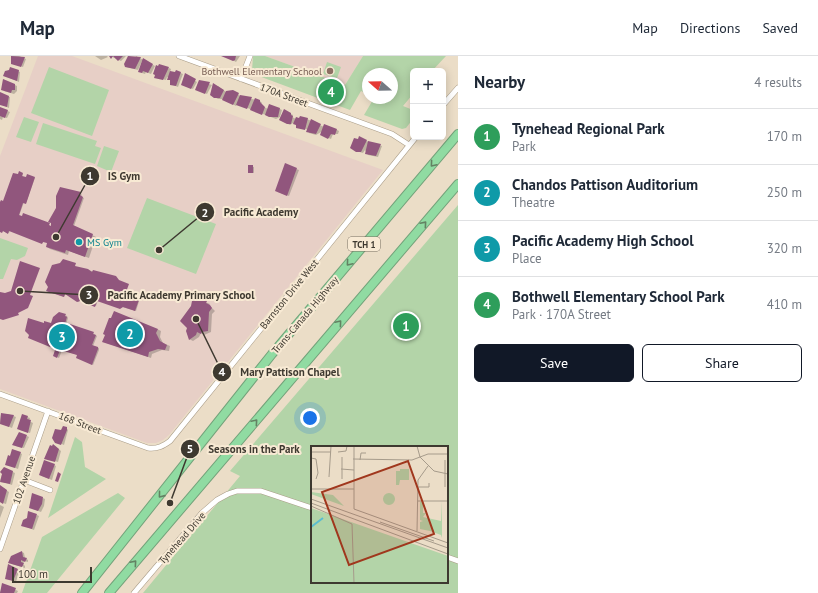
<!DOCTYPE html>
<html lang="en">
<head>
<meta charset="utf-8">
<style>
  :root { --surface:#fff; --page:#f6f6f7; --text:#1f2937; --muted:#747a83; --line:#e0e1e3; --accent:#111827 }
  body { margin:0; font-family:"PT Sans",sans-serif; background:var(--page); color:var(--text) }
  .controls { position:absolute; right:12px; top:12px; display:grid; overflow:hidden; border-radius:6px; box-shadow:0 2px 10px #0003 }
  .controls button { width:36px; height:36px; display:grid; place-items:center; padding:0; border:0; border-bottom:1px solid var(--line); background:var(--surface); color:var(--text); font:20px sans-serif }
  .compass { position:absolute; left:362px; top:12px; width:36px; height:36px; border-radius:50%; background:var(--surface); box-shadow:0 2px 10px #0003; rotate:290deg }
  .scale { position:absolute; left:12px; bottom:10px; width:80px; box-sizing:border-box; padding-left:4px; border:2px solid #3e3930; border-top:0; font-size:11px; line-height:14px; white-space:nowrap; color:#3e3930; -webkit-text-stroke:3px #f8ead4; paint-order:stroke }
  .you { position:absolute; left:310px; top:362px; width:14px; height:14px; margin:-10px; border:3px solid #fff; border-radius:50%; background:#1a73e8; box-shadow:0 0 0 6px #1a73e833 }
  .badge { display:grid; place-items:center; width:26px; height:26px; border-radius:50%; background:var(--accent); color:#fff; font-size:13px; font-weight:700 }
  .pin { position:absolute; translate:-50% -50%; border:2px solid #fff; box-shadow:0 1px 4px #0006 }
  .list { margin:0; padding:0; list-style:none }
  h2 { display:flex; justify-content:space-between; align-items:center; height:52px; margin:0; padding:0 16px; font-size:17px }
  h2 small { font-size:13px; font-weight:400; color:var(--muted) }
  .list li { display:grid; grid-template-columns:26px 1fr auto; gap:12px; align-items:center; box-sizing:border-box; height:56px; padding:0 16px; border-top:1px solid var(--line) }
  .list b { display:block; font-size:15px; white-space:nowrap }
  .list p { margin:0; font-size:13px; white-space:nowrap; color:var(--muted) }
  .list em { font-size:13px; font-style:normal; color:var(--muted) }
  .actions { display:flex; gap:8px; padding:12px 16px }
  .actions a { flex:1; padding:9px 0; border:1px solid var(--accent); border-radius:6px; text-align:center; font-size:14px; color:var(--accent) }
  .actions .main { background:var(--accent); color:#fff }
  .map { position:relative; flex:none; width:458px; height:537px; overflow:hidden }
  header { display:flex; align-items:center; gap:24px; box-sizing:border-box; height:56px; padding:0 20px; background:var(--surface); border-bottom:1px solid var(--line) }
  header strong { font-size:19px }
  nav { display:flex; gap:22px; margin-inline-start:auto; font-size:14px }
  main { display:flex }
  aside { flex:1; background:var(--surface) }
  .map>svg:first-child { display:block }
  .education { fill:#e7cfc6 }
  .green { fill:#b3d4a8; fill-rule:evenodd }
  .shadow { fill:#0003 }
  .building { fill:#91567d }
  .lines { fill:none; stroke-linecap:round; stroke-linejoin:round }
  .minor-casing { stroke:#aa9d88; stroke-width:6 }
  .highway-casing { stroke:#73a27a; stroke-width:10 }
  .minor { stroke:#fff; stroke-width:5 }
  .highway { stroke:#90dba2; stroke-width:8 }
  .oneway { stroke:#638263 }
  .education-dot { fill:#8d6e63; stroke:#f8ead4; stroke-width:1.5 }
  .culture-dot { fill:#0f9aa8; stroke:#f8ead4; stroke-width:1.5 }
  .labels { text-anchor:middle; dominant-baseline:central; stroke-width:4; stroke-linejoin:round; paint-order:stroke }
  .shield { fill:#f8ead4; stroke:#766e61; stroke-width:1 }
  .shield-label { font-size:9px; font-weight:bold; fill:#3e3930 }
  .education-label { font-size:10px; fill:#785e54; stroke:#f8ead4; text-anchor:end }
  .street-label { font-size:10px; fill:#3e3930; stroke:#f8ead4 }
  .culture-label { font-size:10px; fill:#0d838f; stroke:#f8ead4; text-anchor:start }
  .inset-river { fill:none; stroke:#5bbccf; stroke-width:2 }
  .inset-road { fill:none; stroke:#a69b8b; stroke-width:1 }
  .view { fill:#a0371d; fill-opacity:0.15; stroke:#a0371d; stroke-width:2 }
  .inset-edge { fill:none; stroke:#3e3930; stroke-width:2 }
  .leader { fill:none; stroke:#3e3930; stroke-width:1.5 }
  .callout-dot { fill:#3e3930; stroke:#f8ead4; stroke-width:1.5 }
  .mark-label { font-size:12px; text-anchor:middle; font-weight:bold; fill:#fff }
  .callout-label { font-size:11px; text-anchor:middle; font-weight:bold; fill:#3e3930; stroke:#f8ead4; stroke-width:4; stroke-linejoin:round; paint-order:stroke }
</style>
</head>
<body>
<header>
<strong>Map</strong>
<nav><a>Map</a><a>Directions</a><a>Saved</a></nav>
</header>
<main>
<div class="map">
<svg width="458" height="537" viewBox="0 0 458 537">
  <rect width="100%" height="100%" fill="#ebddc7"/>
  <!-- education -->
  <path class="education" d="M38,0H72L383,114L169,379L163,384L156,387H147L0,333V100Z
    M265,0H363L345,29Z"/>
  <!-- green -->
  <path class="green" d="M253,0H265L345,29L363,0H446L432,15H413V38L403,50L413,54V63L406,72L402,73L364,59L374,42H392V18H368V38L361,35L350,54L253,18L252,15Z
    M327,6L341,11L337,22L323,18Z
    M49,11L109,34L92,80L31,57Z
    M24,61L39,66L31,86L16,81Z
    M43,67L97,85L95,90L101,92L95,108L36,88Z
    M104,90L119,95L111,116L97,110Z
    M147,142L216,168L196,218L127,192Z
    M458,149V537H143L240,420L230,415ZM312,391H447V526H312Z
    M0,182L28,192L25,200L17,204L11,203L3,223H0Z
    M75,381L82,386L85,411L106,423L48,462Z
    M118,437L125,442L47,537H22L42,481Z"/>
  <!-- shadow -->
  <path class="shadow" d="M12,0H19L26,3L23,11L14,8Z
    M95,0H107L108,1L101,4Z
    M110,0H126L121,5Z
    M129,0L135,3L136,0L155,10L151,18L146,16L145,18L142,17L143,6L142,5L138,14L126,11Z
    M225,0H240L236,6Z
    M169,12L171,13L170,16L175,18L176,15L183,18L178,31L173,29L171,23L167,21L166,24L157,22Z
    M18,15L20,16L19,26L5,20Z
    M191,22L197,26L193,33L185,30Z
    M200,25L212,29L207,38L198,34Z
    M15,29L17,30V35L14,38L4,35Z
    M218,30L226,36L238,38L240,40L260,45L262,47L260,49L268,53L269,50L280,53L282,54L280,61L276,63L237,48L236,50L223,43H218L211,39Z
    M0,40L10,41L9,52L0,48Z
    M0,52L10,56L7,62L3,61L2,64L0,63Z
    M284,54L293,59L292,61L296,63H307L324,71L337,74L339,75L338,78H333L331,83L322,79L323,75L316,79L309,77L308,74L293,67L290,69L280,64Z
    M366,85L382,90L378,101L368,99L365,94L363,97L356,95Z
    M249,110L254,111V117L249,116Z
    M296,113L299,114L289,140L278,136Z
    M20,117L23,118L22,121L26,122L27,120L35,122L26,147L24,146L19,160L49,168V170L70,177L50,166L82,138L81,141L84,142L74,170L96,181L89,202L69,195L68,199L50,193L47,191L48,187L43,185V187L10,174L9,177L0,174V148L4,146Z
    M75,211L116,221L126,237L140,242L136,255L98,244L96,250L86,247L84,243L78,246L66,237L64,241L47,235Z
    M200,244L210,248L209,249L215,255L212,258L211,276L204,279L201,277L199,281L193,285L189,283Z
    M59,257L67,260L68,262L65,272L93,277L97,280L93,290L99,292V294L93,309L77,301L78,299L62,294L59,302L55,300L57,290L53,289L52,291L31,282L44,269L52,268Z
    M157,273L161,275L160,281L163,287L170,290L169,295L162,294L152,298L151,302L107,287Z
    M1,358L4,359L8,358L16,361L12,372L0,367Z
    M27,361L30,362L29,365L33,367L30,377L20,374Z
    M66,372L68,374L64,389L53,384Z
    M27,380L29,381L24,392L16,390Z
    M55,390L61,395L58,406L48,403Z
    M13,394L22,398L18,413L6,408Z
    M54,409L56,410L52,424L42,420Z
    M4,412L15,417L12,429L0,425Z
    M0,430L9,436L6,448L0,446Z
    M43,442L45,443L44,450L41,456L33,453Z
    M0,449L4,451L0,462Z
    M37,459L39,460L34,474L24,470Z
    M22,496L24,497L25,502L28,504V506L24,505L23,508L25,510V512L12,508V501Z
    M9,510L19,515L16,526L8,523Z
    M3,528L18,535L17,537H0Z"/>
  <!-- building -->
  <path class="building" d="M11,0L25,1L21,11L11,8Z
    M109,0H123L118,5L113,0L111,3Z
    M128,0L141,1L135,13L125,11L124,8Z
    M221,0H236L235,4L233,5Z
    M143,2L153,8L148,17L143,15L142,17L138,16Z
    M159,8L169,11L163,24L154,22L155,19L153,18L156,9L158,10Z
    M10,11L19,14L17,25L3,20L5,15L9,14Z
    M176,14L181,16L176,30L170,29V24H167L170,15L175,16Z
    M185,17L196,23L191,33L181,29Z
    M3,23L15,28V34H12L11,37L1,34Z
    M199,24L210,26L205,38L195,34Z
    M213,27L224,34L220,42H214L210,39Z
    M233,34L239,37L233,49L222,44L226,35Z
    M0,36L9,40L7,51L0,49Z
    M240,39L252,41L247,53L236,49Z
    M255,42L260,44V46L265,51L262,59L250,54Z
    M269,48L280,52L278,61H269L265,59Z
    M0,51L8,54L5,62L0,60Z
    M284,53L291,57V59L293,60L291,68H287L279,64Z
    M300,60L308,62L305,74L296,72V69L293,68L296,61L299,62Z
    M311,63L321,68L316,78L306,76Z
    M324,68L337,73L335,79L331,78L328,83L320,79Z
    M359,80L367,84L361,96H356L350,92L354,82L358,83Z
    M368,85L381,88L376,100L365,98Z
    M285,107L297,112L287,140L275,135Z
    M248,109H253V117H248Z
    M19,115L23,117L22,120L26,121L27,118L35,121L26,148L23,147L19,159L22,160L23,157L50,167L49,169L51,170V167L48,166L56,152V140L60,131L81,136L80,139L83,141L73,169L93,178L85,201L66,194L65,197L46,191L47,187L43,186L42,188L9,175L8,178L3,175L2,177L0,176V146L1,144L3,145L13,117L18,118Z
    M63,203L76,207L75,210L88,213L92,216L93,214L116,220L119,224L129,228L126,236L140,241L135,255L123,251L120,253L97,245L95,251L85,247V245L83,244L77,246L65,238L64,241L46,235L48,231L45,226L52,209L60,207Z
    M20,205L40,212L31,236L30,239L33,240L28,252L18,257L19,259L3,264L0,263V236L5,237L11,235Z
    M200,242L207,245L206,247L210,249L212,252L209,256L208,275L202,276L201,278L197,276L196,279L189,284L186,275L187,272L180,265L191,250L192,245L195,244L199,245Z
    M114,255L158,273L156,277L160,285L167,289L165,294L158,293L149,296L148,301L102,286L105,279L103,278L109,262H111Z
    M59,256L66,258L65,260L67,261L64,271L68,272L70,268L94,276L93,278L96,279L92,289L98,291V293L92,309L76,302L77,299L60,294L57,302L53,300L56,291L51,289L50,291L28,282L29,279L25,275L28,262L44,267V265L51,267L53,261Z
    M1,357L14,359L9,371L0,368Z
    M22,358L28,360L27,363L31,364L28,377L17,373Z
    M63,370L67,371V374L61,389L55,387L52,382L55,373L61,374Z
    M19,376L27,379L22,392L12,389Z
    M53,388L59,393L55,406L44,403L50,389L52,390Z
    M12,393L21,396L15,412L5,409L8,399L10,400Z
    M44,404L55,408L49,423L39,419Z
    M4,411L13,415L10,428L0,426L2,418L0,416Z
    M58,416L61,418L58,426L55,425Z
    M0,429L7,434L3,448L0,446Z
    M32,437L43,441L42,448L38,455L29,452Z
    M28,455L37,458L32,473L21,470L23,464L27,462Z
    M22,495L23,501L27,502L25,506L21,504V506L24,507L22,511L8,507L11,500Z
    M8,508L18,513L13,525L5,523Z
    M2,527L16,532L14,537H0Z"/>
  <g class="lines">
    <!-- minor casing -->
    <g class="minor-casing">
      <path id="minor" d="M179,0L392,78L409,89
        M241,23L250,0
        M443,49L458,32
        M0,338L148,392C158,393 163,390 170,385L416,81
        M24,424L50,434
        M0,493L48,355
        M447,501L458,505
        M134,537L202,457L217,444L228,438L237,435H261L312,452"/>
    </g>
    <!-- highway casing -->
    <g class="highway-casing">
      <path id="highway" d="M82,537L272,298L458,78
        M109,537L458,128"/>
    </g>
    <!-- minor -->
    <use href="#minor" class="minor"/>
    <!-- highway -->
    <use href="#highway" class="highway"/>
  </g>
  <!-- one-way arrows -->
  <defs><path id="oneway-chevron" d="M-2-3.5L2.5 0L-2 3.5" fill="none" stroke-width="1.6" stroke-linecap="round" stroke-linejoin="round"/></defs>
  <g class="oneway">
    <use href="#oneway-chevron" transform="translate(433 108) rotate(130)"/>
    <use href="#oneway-chevron" transform="translate(424 168) rotate(-49)"/>
    <use href="#oneway-chevron" transform="translate(349 207) rotate(130)"/>
    <use href="#oneway-chevron" transform="translate(339 267) rotate(-50)"/>
    <use href="#oneway-chevron" transform="translate(255 366) rotate(-49)"/>
    <use href="#oneway-chevron" transform="translate(161 439) rotate(129)"/>
    <use href="#oneway-chevron" transform="translate(134 507) rotate(-49)"/>
  </g>
  <!-- markers -->
  <circle class="education-dot" cx="330" cy="15" r="4"/>
  <circle class="culture-dot" cx="79" cy="186" r="4"/>
  <g class="labels">
    <!-- shield labels -->
    <rect class="shield" x="348" y="181" width="32" height="14" rx="3"/>
    <g class="shield-label">
      <text x="364" y="188">TCH 1</text>
    </g>
    <!-- education labels -->
    <g class="education-label">
      <text x="322" y="15">Bothwell Elementary School</text>
    </g>
    <!-- street labels -->
    <g class="street-label">
      <text transform="translate(284 39) rotate(20)">170A Street</text>
      <text transform="translate(289 238) rotate(-51)">Barnston Drive West</text>
      <text transform="translate(305 259) rotate(-50)">Trans-Canada Highway</text>
      <text transform="translate(80 367) rotate(21)">168 Street</text>
      <text transform="translate(24 424) rotate(-71)">102 Avenue</text>
      <text transform="translate(182 482) rotate(-49)">Tynehead Drive</text>
    </g>
    <!-- culture labels -->
    <g class="culture-label">
      <text x="87" y="186">MS Gym</text>
    </g>
  </g>
  <!-- overview -->
  <g transform="translate(311 390)">
    <rect width="137" height="137" fill="#ebddc7"/>
    <path d="M89,23H98V34H89L88,39H85V25H89V28ZM0,46L22,49L33,60L0,48ZM72 53a6 6 0 1 1 12 0a6 6 0 1 1-12 0ZM112,55V67H115L112,71L130,75L131,55V92L130,89L119,85L109,83V76L112,75L109,74V56ZM0,62L137,110V137H0Z" fill="#b3d4a8"/>
    <path class="inset-river" d="M0,81L12,72"/>
    <path class="inset-road" d="M43,0V63L137,97M106,0L109,11L123,25L137,28M0,6H20M27,6L35,5L36,0M31,11V33M0,12L5,13L7,27L5,33M42,13L101,14L117,8H137M49,14L50,7H55M30,23L43,24M18,31L20,0M107,41H118V37M134,41V14M0,43H43M0,53L137,102M107,55H137M0,57L137,108M0,60L41,78L43,137M69,76L123,95M106,85L107,34L117,20"/>
    <path class="view" d="M97,15L123,88L38,119L11,46Z"/>
    <rect width="137" height="137" class="inset-edge"/>
  </g>
  <!-- callouts -->
  <path class="leader" d="M56 181L90 120M159 194L205 156M20 235L89 239M196 263L222 316M170 447L190 393"/>
  <g class="callout-dot">
    <circle cx="56" cy="181" r="4"/>
    <circle cx="159" cy="194" r="4"/>
    <circle cx="20" cy="235" r="4"/>
    <circle cx="196" cy="263" r="4"/>
    <circle cx="170" cy="447" r="4"/>
    <circle cx="90" cy="120" r="10"/>
    <circle cx="205" cy="156" r="10"/>
    <circle cx="89" cy="239" r="10"/>
    <circle cx="222" cy="316" r="10"/>
    <circle cx="190" cy="393" r="10"/>
  </g>
  <g class="mark-label">
    <text x="90" y="124">1</text>
    <text x="205" y="161">2</text>
    <text x="89" y="243">3</text>
    <text x="222" y="320">4</text>
    <text x="190" y="397">5</text>
  </g>
  <g class="callout-label">
    <text x="124" y="124">IS Gym</text>
    <text x="261" y="160">Pacific Academy</text>
    <text x="181" y="243">Pacific Academy Primary School</text>
    <text x="290" y="320">Mary Pattison Chapel</text>
    <text x="254" y="397">Seasons in the Park</text>
  </g>
</svg>
<div class="controls">
<button>+</button>
<button>−</button>
</div>
<svg class="compass" viewBox="-18 -18 36 36"><path d="M0-13l5 13h-10z" fill="#e53935"/><path d="M0 13l5-13h-10z" fill="#747a83"/></svg>
<div class="scale">100 m</div>
<div class="you"></div>
<div class="pin badge" style="left:406px;top:270px;background:#2e9e5b">1</div>
<div class="pin badge" style="left:130px;top:278px;background:#0f9aa8">2</div>
<div class="pin badge" style="left:62px;top:281px;background:#0f9aa8">3</div>
<div class="pin badge" style="left:331px;top:36px;background:#2e9e5b">4</div>
</div>
<aside>
<h2>Nearby<small>4 results</small></h2>
<ul class="list">
<li><span class="badge" style="background:#2e9e5b">1</span><div><b>Tynehead Regional Park</b><p>Park</p></div><em>170 m</em></li>
<li><span class="badge" style="background:#0f9aa8">2</span><div><b>Chandos Pattison Auditorium</b><p>Theatre</p></div><em>250 m</em></li>
<li><span class="badge" style="background:#0f9aa8">3</span><div><b>Pacific Academy High School</b><p>Place</p></div><em>320 m</em></li>
<li><span class="badge" style="background:#2e9e5b">4</span><div><b>Bothwell Elementary School Park</b><p>Park · 170A Street</p></div><em>410 m</em></li>
</ul>
<div class="actions"><a class="main">Save</a><a>Share</a></div>
</aside>
</main>
</body>
</html>
